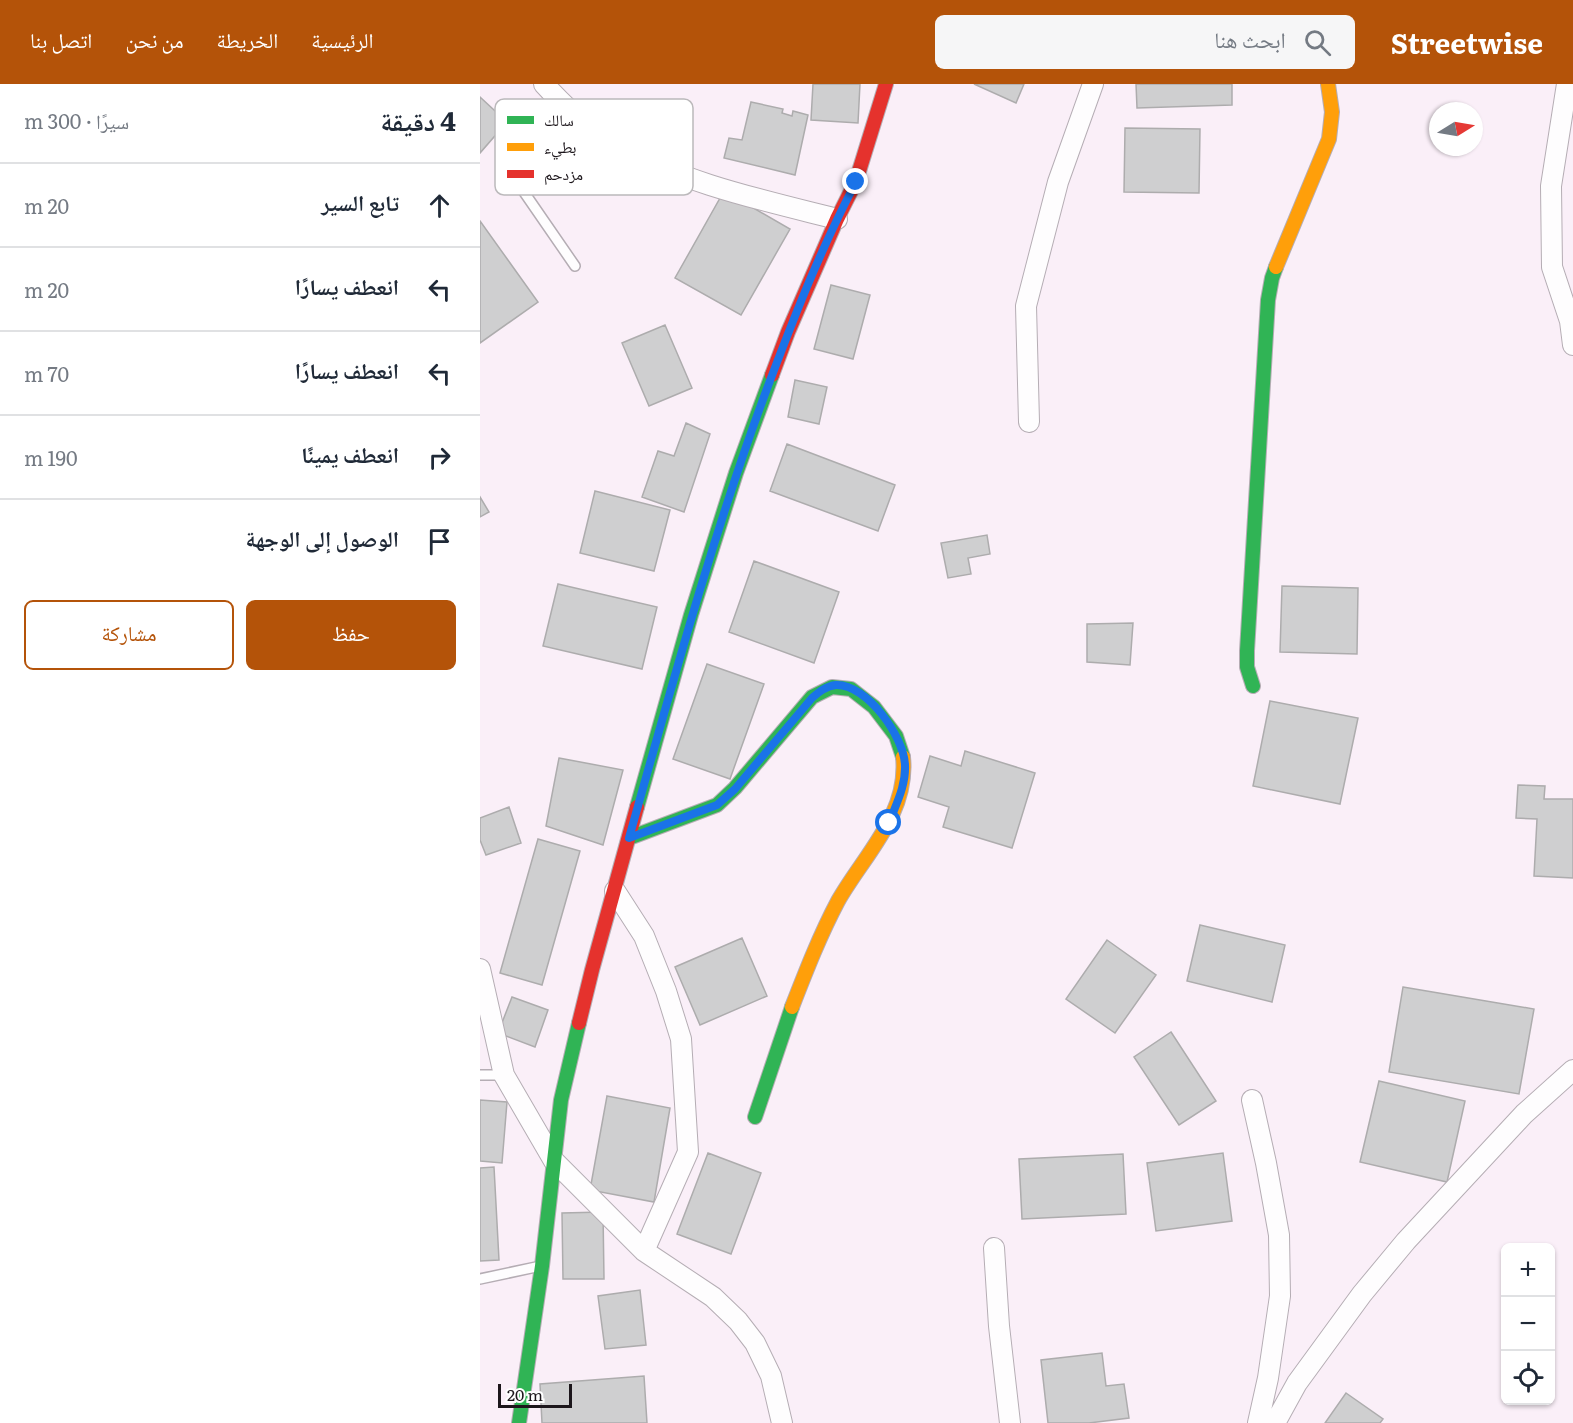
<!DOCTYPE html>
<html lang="ar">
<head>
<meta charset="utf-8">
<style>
  :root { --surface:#fff; --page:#f6f6f7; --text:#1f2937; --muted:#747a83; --line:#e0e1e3; --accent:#b45309 }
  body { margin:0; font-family:Literata,"Noto Naskh Arabic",serif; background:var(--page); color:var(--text); direction:rtl }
  .controls { position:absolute; right:18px; bottom:18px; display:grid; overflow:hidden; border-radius:9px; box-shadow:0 2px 4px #0004 }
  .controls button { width:54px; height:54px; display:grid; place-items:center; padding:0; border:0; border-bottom:2px solid var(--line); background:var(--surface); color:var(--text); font:30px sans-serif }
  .compass { position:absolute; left:949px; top:18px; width:54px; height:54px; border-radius:50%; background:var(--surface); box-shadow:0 2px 4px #0004; rotate:79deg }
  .scale { position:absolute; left:18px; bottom:15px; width:74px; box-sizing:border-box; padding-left:6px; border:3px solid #1c161b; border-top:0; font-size:16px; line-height:21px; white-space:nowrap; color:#1c161b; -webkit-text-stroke:4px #fff; paint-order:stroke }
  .stop { position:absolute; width:18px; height:18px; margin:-14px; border:4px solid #1a73e8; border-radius:50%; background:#fff }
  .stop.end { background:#1a73e8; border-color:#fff; box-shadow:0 2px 6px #0008 }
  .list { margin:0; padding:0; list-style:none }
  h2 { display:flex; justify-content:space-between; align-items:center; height:78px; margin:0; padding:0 24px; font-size:26px }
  h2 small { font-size:20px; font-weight:400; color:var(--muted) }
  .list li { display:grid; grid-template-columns:39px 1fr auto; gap:18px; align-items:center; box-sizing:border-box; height:84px; padding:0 24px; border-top:2px solid var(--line) }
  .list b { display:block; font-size:22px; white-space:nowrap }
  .list em { font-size:20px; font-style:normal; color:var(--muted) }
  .actions { display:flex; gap:12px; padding:18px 24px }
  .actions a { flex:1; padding:14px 0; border:2px solid var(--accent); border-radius:9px; text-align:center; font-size:21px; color:var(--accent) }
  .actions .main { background:var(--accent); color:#fff }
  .icon { flex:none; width:33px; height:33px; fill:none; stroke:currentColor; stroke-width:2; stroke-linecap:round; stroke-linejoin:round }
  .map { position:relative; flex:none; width:1093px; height:1339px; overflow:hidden; direction:ltr }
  header { display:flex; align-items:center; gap:36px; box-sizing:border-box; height:84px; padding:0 30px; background:var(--accent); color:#fff }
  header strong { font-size:28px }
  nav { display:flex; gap:33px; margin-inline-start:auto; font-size:21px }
  .search { width:420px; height:54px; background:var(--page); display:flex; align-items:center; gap:15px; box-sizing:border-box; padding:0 21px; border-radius:9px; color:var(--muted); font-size:22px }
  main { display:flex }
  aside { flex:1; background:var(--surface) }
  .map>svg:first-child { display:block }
  .building { fill:#cfcfd0; stroke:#adacad; stroke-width:1.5 }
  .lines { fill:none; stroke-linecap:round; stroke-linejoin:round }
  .lane-casing { stroke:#b5adb4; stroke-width:12 }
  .street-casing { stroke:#b5adb4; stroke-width:22 }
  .fast-casing { stroke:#b5adb4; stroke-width:16 }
  .slow-casing { stroke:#b5adb4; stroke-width:16 }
  .jam-casing { stroke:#b5adb4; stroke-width:16 }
  .lane { stroke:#fefdfe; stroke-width:9 }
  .street { stroke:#fefdfe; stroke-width:20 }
  .fast { stroke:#30b455; stroke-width:14 }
  .slow { stroke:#ff9f0a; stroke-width:14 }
  .jam { stroke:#e5322d; stroke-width:14 }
  .route { stroke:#1a73e8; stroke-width:8 }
  .key { fill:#fff; stroke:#bbb9bb; stroke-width:1.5 }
  .key-label { font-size:16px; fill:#1c161b }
</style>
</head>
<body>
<header>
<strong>Streetwise</strong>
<div class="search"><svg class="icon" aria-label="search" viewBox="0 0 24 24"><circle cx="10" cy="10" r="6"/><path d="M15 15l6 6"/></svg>ابحث هنا</div>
<nav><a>الرئيسية</a><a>الخريطة</a><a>من نحن</a><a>اتصل بنا</a></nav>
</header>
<main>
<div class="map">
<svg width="1093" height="1339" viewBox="0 0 1093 1339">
  <rect width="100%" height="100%" fill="#faeff8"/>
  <!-- building -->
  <path class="building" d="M333,0H380L378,39L331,36Z
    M494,0H544L536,19Z
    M656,0H752V21L657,24Z
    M0,13L27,38L0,69Z
    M271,18L303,25L302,29L312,32L313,27L328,31L315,91L244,74L249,54L262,56Z
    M645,44L720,45L719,109L644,108Z
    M244,107L310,145L261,231L195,194Z
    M0,137L58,218L0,259Z
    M351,201L390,211L373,275L334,265Z
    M185,241L212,304L169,322L142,259Z
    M315,296L347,303L339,340L308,333Z
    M206,339L230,350L204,428L162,413L178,367L194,372Z
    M307,360L415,401L398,447L290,407Z
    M115,407L190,426L174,487L100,469Z
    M0,413L9,428L0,433Z
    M507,451L510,470L488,474L491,490L468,494L461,459Z
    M274,477L359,508L334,579L249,548Z
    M78,500L177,523L162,585L63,562Z
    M802,502L878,504L877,570L800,568Z
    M653,539L650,581L607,578V540Z
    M227,580L284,600L250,695L193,675Z
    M790,617L878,634L860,720L773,702Z
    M485,667L555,689L532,764L463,743L469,723L438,713L450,672L481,682Z
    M79,674L143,686L123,761L66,742Z
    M1038,701L1065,702L1064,715H1093V794L1054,792L1057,735L1036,734Z
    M29,723L41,759L6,771L0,756V734Z
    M58,755L100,767L62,901L20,889Z
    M720,841L805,861L792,918L707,897Z
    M262,854L287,912L220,941L195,883Z
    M627,856L676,891L635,949L586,915Z
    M923,903L1054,925L1039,1010L909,988Z
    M32,913L68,926L55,963L18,949Z
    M691,948L736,1017L699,1041L654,973Z
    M899,997L985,1017L967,1098L880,1078Z
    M127,1012L190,1024L174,1118L110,1106Z
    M0,1016L27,1018L22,1079L0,1077Z
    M228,1069L281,1089L251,1170L197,1150Z
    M743,1069L752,1137L676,1147L667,1079Z
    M643,1070L646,1130L542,1135L539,1075Z
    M14,1083L19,1176L0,1177V1084Z
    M123,1128L124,1195H83L82,1129Z
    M160,1206L166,1261L125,1265L118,1212Z
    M622,1269L626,1302L644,1300L649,1334L609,1339H568L561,1276Z
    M164,1292L167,1339H62L60,1300Z
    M866,1309L903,1335L900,1339H845Z"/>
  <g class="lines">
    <!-- lane casing -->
    <g class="lane-casing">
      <path id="lane" d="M95,182L35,95L34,85C43,70 58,59 76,58L155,96C169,98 180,94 194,95
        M0,991H24
        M0,1195L56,1183"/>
    </g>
    <!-- street casing -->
    <g class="street-casing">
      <path id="street" d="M64,0C84,22 108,45 134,60C202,99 282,116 357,135
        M1087,0L1071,102L1072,183L1090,237L1093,261
        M549,338L546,222L578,98L613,0
        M135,807L164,852L186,907L201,955L208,1068L164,1167
        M0,885L24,991L74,1077L164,1167L233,1213L258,1237L275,1259L291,1292L302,1339
        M772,1016L786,1079L799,1151L800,1212L788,1294L778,1339
        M514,1164L519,1242L530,1339
        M795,1339L817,1299L882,1210L926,1157L1044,1030L1093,986"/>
    </g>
    <!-- fast casing -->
    <g class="fast-casing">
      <path id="fast" d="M773,602L767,583V567L788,216L792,194L796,183
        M157,723L211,531L256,389L292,291
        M149,754L237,721L255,704L332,613L352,603L371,605L394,623L416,652L423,673
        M275,1033L312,923
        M39,1339L62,1182L81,1016L99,939"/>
    </g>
    <!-- slow casing -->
    <g class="slow-casing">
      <path id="slow" d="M796,183L849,55L852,28L848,0
        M312,923C326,887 340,851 358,817C384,771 429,730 423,673"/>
    </g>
    <!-- jam casing -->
    <g class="jam-casing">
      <path id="jam" d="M292,291L308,248L357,135L376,97L406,0
        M99,939L112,886L157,723"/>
    </g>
    <!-- lane -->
    <use href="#lane" class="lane"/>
    <!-- street -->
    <use href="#street" class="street"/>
    <!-- fast -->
    <use href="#fast" class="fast"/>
    <!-- slow -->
    <use href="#slow" class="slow"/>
    <!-- jam -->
    <use href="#jam" class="jam"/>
  </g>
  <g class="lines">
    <!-- route -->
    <path class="route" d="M376,98C340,166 312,238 285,310C231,456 191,605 149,754L237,721L255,705L332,614C339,608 346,602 356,601C387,600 424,653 425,681C426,702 416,720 409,739"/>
  </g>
  <!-- legend -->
  <rect x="15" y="15" width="198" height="96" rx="9" class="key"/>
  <rect x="27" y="32" width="27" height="8" fill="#30b455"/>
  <rect x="27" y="59" width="27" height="8" fill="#ff9f0a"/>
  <rect x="27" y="86" width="27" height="8" fill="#e5322d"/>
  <g class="key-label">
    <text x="64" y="42">سالك</text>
    <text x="64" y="69">بطيء</text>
    <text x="64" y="96">مزدحم</text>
  </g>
</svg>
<div class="controls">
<button>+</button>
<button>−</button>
<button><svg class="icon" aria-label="locate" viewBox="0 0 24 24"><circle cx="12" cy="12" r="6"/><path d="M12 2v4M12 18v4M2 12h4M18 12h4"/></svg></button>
</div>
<svg class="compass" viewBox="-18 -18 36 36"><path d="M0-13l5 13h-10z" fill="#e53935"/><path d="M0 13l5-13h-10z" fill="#747a83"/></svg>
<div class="scale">20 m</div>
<div class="stop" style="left:409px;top:739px"></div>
<div class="stop end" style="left:376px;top:98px"></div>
</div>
<aside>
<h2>4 دقيقة<small>سيرًا · 300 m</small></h2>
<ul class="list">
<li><svg class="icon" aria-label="ahead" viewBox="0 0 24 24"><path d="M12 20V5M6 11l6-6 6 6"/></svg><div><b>تابع السير</b></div><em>20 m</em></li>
<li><svg class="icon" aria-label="left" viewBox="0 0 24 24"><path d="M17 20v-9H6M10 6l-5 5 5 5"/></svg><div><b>انعطف يسارًا</b></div><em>20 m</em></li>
<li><svg class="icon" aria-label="left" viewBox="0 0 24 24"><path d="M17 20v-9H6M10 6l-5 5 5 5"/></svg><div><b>انعطف يسارًا</b></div><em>70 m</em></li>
<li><svg class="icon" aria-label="right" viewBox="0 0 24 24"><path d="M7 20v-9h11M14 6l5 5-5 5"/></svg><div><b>انعطف يمينًا</b></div><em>190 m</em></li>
<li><svg class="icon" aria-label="arrive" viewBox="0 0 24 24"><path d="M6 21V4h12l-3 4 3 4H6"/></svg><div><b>الوصول إلى الوجهة</b></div></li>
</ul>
<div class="actions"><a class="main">حفظ</a><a>مشاركة</a></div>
</aside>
</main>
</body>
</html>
